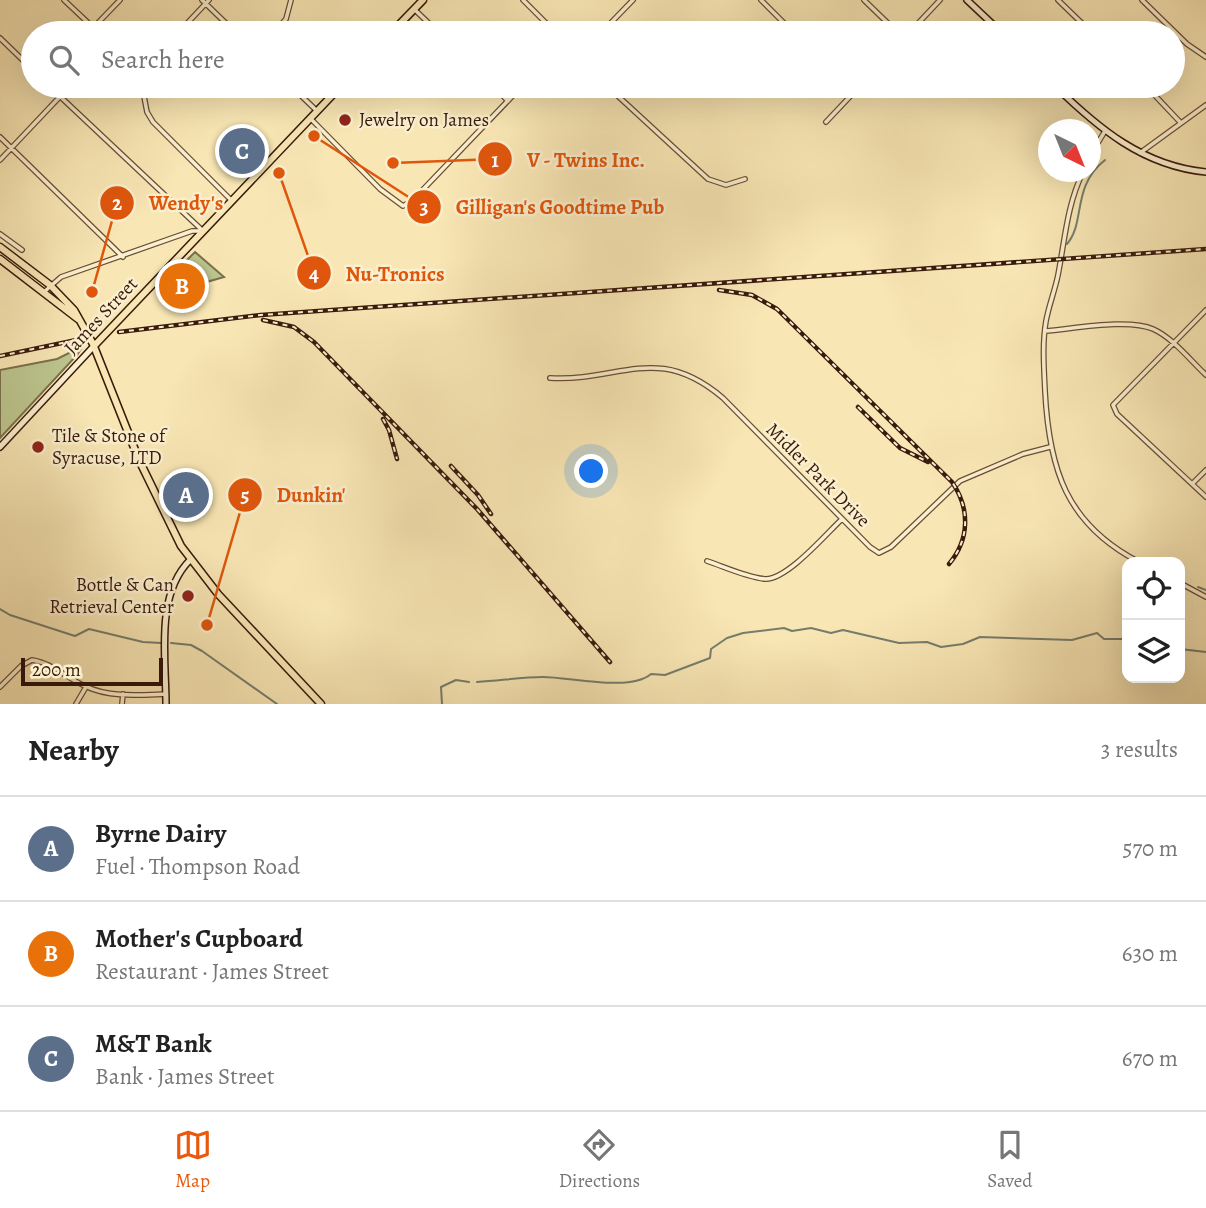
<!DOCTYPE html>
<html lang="en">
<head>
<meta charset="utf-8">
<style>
  :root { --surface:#fff; --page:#f2f2f2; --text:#222; --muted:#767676; --line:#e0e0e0; --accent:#ea580c }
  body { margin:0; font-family:Alegreya,serif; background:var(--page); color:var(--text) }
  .controls { position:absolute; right:21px; bottom:21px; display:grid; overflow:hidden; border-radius:14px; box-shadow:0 7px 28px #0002 }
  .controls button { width:63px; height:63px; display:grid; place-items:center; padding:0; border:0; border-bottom:2px solid var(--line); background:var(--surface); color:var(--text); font:35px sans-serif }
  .compass { position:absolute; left:1038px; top:119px; width:63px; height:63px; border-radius:50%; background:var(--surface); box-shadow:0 7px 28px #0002; rotate:137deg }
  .scale { position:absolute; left:21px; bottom:18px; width:142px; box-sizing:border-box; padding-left:7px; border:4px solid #391a0b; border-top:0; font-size:19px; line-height:24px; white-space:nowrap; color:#391a0b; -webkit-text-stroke:5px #faefce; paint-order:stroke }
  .you { position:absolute; left:592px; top:472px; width:24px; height:24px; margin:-18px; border:5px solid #fff; border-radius:50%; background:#1a73e8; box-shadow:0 0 0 10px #1a73e833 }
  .badge { display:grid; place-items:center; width:46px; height:46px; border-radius:50%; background:var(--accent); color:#fff; font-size:23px; font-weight:700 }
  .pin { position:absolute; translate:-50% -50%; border:4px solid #fff; box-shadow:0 2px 7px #0006 }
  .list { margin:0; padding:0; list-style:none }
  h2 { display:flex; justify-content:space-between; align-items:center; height:91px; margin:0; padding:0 28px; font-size:30px }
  h2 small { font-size:23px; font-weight:400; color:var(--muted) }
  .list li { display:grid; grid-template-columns:46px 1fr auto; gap:21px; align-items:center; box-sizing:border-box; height:105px; padding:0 28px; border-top:2px solid var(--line) }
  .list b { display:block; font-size:26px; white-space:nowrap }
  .list p { margin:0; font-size:23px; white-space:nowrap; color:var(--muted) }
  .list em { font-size:23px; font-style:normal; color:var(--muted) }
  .icon { flex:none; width:38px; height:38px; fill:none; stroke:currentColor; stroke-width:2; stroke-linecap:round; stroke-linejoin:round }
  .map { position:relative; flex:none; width:1206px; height:704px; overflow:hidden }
  .search { position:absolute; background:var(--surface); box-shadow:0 7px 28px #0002; left:21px; right:21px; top:21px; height:77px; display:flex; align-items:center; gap:18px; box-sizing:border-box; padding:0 24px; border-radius:38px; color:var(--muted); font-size:26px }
  .sheet { height:406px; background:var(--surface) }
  nav { display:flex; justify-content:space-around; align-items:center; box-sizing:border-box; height:98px; border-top:2px solid var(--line); background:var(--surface); font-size:19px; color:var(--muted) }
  nav a { display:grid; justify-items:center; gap:4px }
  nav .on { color:var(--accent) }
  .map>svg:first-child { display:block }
  .green { fill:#bcc58e; stroke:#7a704c; stroke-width:2 }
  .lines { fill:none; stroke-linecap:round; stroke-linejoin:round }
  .stream { stroke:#757d6d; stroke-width:2 }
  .street-casing { stroke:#694d35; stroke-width:6 }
  .secondary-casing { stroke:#391a0b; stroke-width:8 }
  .primary-casing { stroke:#391a0b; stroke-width:9 }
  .street { stroke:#faefce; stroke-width:3.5 }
  .secondary { stroke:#faefce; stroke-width:5 }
  .primary { stroke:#f8e6b4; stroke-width:6 }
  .rail-casing { stroke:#391a0b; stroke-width:4.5 }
  .rail { stroke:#faefce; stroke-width:2; stroke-dasharray:5; stroke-linecap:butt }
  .poi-dot { fill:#8f2418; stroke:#faefce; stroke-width:2.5 }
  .labels { text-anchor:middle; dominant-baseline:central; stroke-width:5; stroke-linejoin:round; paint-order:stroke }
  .poi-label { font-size:19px; fill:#391a0b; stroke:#faefce; text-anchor:start }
  .street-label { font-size:19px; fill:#391a0b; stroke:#faefce }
  .leader { fill:none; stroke:#df560c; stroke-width:2.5 }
  .callout-dot { fill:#df560c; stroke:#faefce; stroke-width:2.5 }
  .mark-label { font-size:21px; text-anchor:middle; font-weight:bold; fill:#fff }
  .callout-label { font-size:21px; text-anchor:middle; font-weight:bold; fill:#df560c; stroke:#faefce; stroke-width:5; stroke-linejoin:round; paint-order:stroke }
</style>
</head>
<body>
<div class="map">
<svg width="1206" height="704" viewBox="0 0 1206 704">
  <rect width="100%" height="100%" fill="#f8e6b4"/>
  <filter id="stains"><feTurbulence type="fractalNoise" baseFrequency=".00286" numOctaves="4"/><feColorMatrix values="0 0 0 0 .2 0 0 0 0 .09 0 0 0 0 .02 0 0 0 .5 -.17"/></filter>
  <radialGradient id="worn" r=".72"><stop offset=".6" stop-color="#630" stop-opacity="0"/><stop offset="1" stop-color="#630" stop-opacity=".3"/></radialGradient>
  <!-- green -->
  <path class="green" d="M195,252L224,277L189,287L175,272Z
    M83,346L77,355L0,438V370L57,359Z"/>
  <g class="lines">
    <!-- stream -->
    <path class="stream" d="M1067,244C1086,222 1071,187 1105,160
      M1198,587L1206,590
      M0,609L10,615L75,636L89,629L143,642L161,643
      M171,643L191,645L202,651L277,704
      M1180,649L1206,652
      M477,682C499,681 521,677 543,677C570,677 630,692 651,674L665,675L710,658L711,649L727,638L743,633L784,628L792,631L811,628L831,633L843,630L899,643L927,642L941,647L963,644L980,637L1072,640L1097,633L1104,639H1127
      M442,704L441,687L456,680L469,682"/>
    <!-- street casing -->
    <g class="street-casing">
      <path id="street" d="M64,0L99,33
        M202,0L236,33
        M523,0L556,33
        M761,0L794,33
        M864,0L898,33
        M1058,0L1092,33
        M1142,0L1187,44L1206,57
        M414,9L439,33
        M93,28L120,0
        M178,33L209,0
        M274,33L286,19L291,0
        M601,33L633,0
        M909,33L940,0
        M0,38L33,70
        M49,86L203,231
        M142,86L147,112L153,122L232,201
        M291,86L317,111
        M493,86L508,101
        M607,86L708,179L726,185L745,179
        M1146,86L1180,122
        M310,118L380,189L403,206L413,200L522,86
        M826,122L860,86
        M0,137L123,257
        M1140,153L1206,105
        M1090,156L1105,131
        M0,160L70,86
        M1083,172C1067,205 1065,239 1058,275C1055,290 1049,305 1046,321C1042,344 1044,368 1045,391C1049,469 1066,524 1139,562
        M0,234L22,250
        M44,292L61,277L192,231H201
        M1206,310L1113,405L1117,414L1206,497
        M1045,331C1073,329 1128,318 1153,329C1173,338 1190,360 1206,375
        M550,378C621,382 657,342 723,398L870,547L879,553L891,547L960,481L1023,454L1050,447
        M1193,483L1206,470
        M707,561C725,567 746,577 765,579C787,580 826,534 842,519
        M1180,583L1206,597
        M0,687L21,666L32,660C52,663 67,678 85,686C110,698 139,695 166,694
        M76,704L86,687
        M122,704L123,694"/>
    </g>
    <!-- secondary casing -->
    <g class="secondary-casing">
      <path id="secondary" d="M967,0L1002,33
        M1055,86C1098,128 1143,166 1206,172
        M0,447L94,346
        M166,704C166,658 155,595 190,560"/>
    </g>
    <!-- primary casing -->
    <g class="primary-casing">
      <path id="primary" d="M391,33L423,0
        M0,247L50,285L74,310L93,344L139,460L181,546L218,594L321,704
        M0,259L78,319
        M94,346L341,86"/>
    </g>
    <!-- street -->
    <use href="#street" class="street"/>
    <!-- secondary -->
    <use href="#secondary" class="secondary"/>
    <!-- primary -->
    <use href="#primary" class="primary"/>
    <!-- rail casing -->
    <g class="rail-casing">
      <path id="rail" d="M719,290L752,295L777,309L952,482C970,508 970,539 949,564
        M263,320L294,327L314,342L477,509L610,662
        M119,332L261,315L1206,249
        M0,356L81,339
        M858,407L900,448L928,462
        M383,419L389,430L397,459
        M451,466L478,495L491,514"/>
    </g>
    <!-- rail -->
    <use href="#rail" class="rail"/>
  </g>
  <!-- markers -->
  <g class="poi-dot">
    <circle cx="345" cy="120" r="7"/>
    <circle cx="38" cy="447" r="7"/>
    <circle cx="188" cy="596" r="7"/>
  </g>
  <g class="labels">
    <!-- poi labels -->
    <g class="poi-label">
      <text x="359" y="120">Jewelry on James</text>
      <text x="52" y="436">Tile &amp; Stone of<tspan x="52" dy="22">Syracuse, LTD</tspan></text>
      <text x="174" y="585" text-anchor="end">Bottle &amp; Can<tspan x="174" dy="22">Retrieval Center</tspan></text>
    </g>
    <!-- street labels -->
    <g class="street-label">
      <text transform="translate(101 316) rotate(-47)">James Street</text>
      <text transform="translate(818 475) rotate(45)">Midler Park Drive</text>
    </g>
  </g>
  <!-- callouts -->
  <path class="leader" d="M393 163L495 159M92 292L117 203M314 136L424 207M279 173L314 273M207 625L245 495"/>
  <g class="callout-dot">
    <circle cx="393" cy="163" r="7"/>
    <circle cx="92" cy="292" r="7"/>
    <circle cx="314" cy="136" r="7"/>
    <circle cx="279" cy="173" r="7"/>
    <circle cx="207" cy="625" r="7"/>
    <circle cx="495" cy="159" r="18"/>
    <circle cx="117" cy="203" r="18"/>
    <circle cx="424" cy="207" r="18"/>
    <circle cx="314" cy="273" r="18"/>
    <circle cx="245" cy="495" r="18"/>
  </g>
  <g class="mark-label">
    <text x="495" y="167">1</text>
    <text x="117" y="210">2</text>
    <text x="424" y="214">3</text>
    <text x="314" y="281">4</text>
    <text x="245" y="502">5</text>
  </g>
  <g class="callout-label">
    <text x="586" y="167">V - Twins Inc.</text>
    <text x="186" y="210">Wendy's</text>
    <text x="560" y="214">Gilligan's Goodtime Pub</text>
    <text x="395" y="281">Nu-Tronics</text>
    <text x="311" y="502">Dunkin'</text>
  </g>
  <rect width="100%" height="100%" filter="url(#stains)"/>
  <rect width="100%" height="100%" fill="url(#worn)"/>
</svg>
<div class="controls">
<button><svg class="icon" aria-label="locate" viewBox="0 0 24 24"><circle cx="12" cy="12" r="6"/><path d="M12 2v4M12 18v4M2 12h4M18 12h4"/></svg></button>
<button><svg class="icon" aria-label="layers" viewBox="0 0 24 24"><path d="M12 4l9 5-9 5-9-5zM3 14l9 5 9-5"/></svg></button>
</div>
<svg class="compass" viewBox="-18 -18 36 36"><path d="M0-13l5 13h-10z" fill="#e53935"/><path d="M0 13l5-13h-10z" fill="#767676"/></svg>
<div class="scale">200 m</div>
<div class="you"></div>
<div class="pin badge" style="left:186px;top:495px;background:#5c6f8a">A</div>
<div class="pin badge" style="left:182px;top:286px;background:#e8710a">B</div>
<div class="pin badge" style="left:242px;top:151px;background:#5c6f8a">C</div>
<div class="search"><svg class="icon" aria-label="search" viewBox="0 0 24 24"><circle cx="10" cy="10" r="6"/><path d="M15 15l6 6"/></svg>Search here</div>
</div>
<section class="sheet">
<h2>Nearby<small>3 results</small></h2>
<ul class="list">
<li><span class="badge" style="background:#5c6f8a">A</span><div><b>Byrne Dairy</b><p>Fuel · Thompson Road</p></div><em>570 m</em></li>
<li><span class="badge" style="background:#e8710a">B</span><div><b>Mother's Cupboard</b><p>Restaurant · James Street</p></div><em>630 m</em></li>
<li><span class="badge" style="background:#5c6f8a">C</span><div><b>M&amp;T Bank</b><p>Bank · James Street</p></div><em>670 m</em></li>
</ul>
</section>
<nav>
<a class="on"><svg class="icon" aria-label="map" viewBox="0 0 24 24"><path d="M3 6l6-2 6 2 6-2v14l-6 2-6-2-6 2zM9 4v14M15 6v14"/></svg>Map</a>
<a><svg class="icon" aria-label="directions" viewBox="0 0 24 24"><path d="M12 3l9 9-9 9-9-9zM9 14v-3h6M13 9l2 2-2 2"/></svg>Directions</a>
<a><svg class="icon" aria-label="saved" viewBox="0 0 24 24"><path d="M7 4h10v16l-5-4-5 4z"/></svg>Saved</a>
</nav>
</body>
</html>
